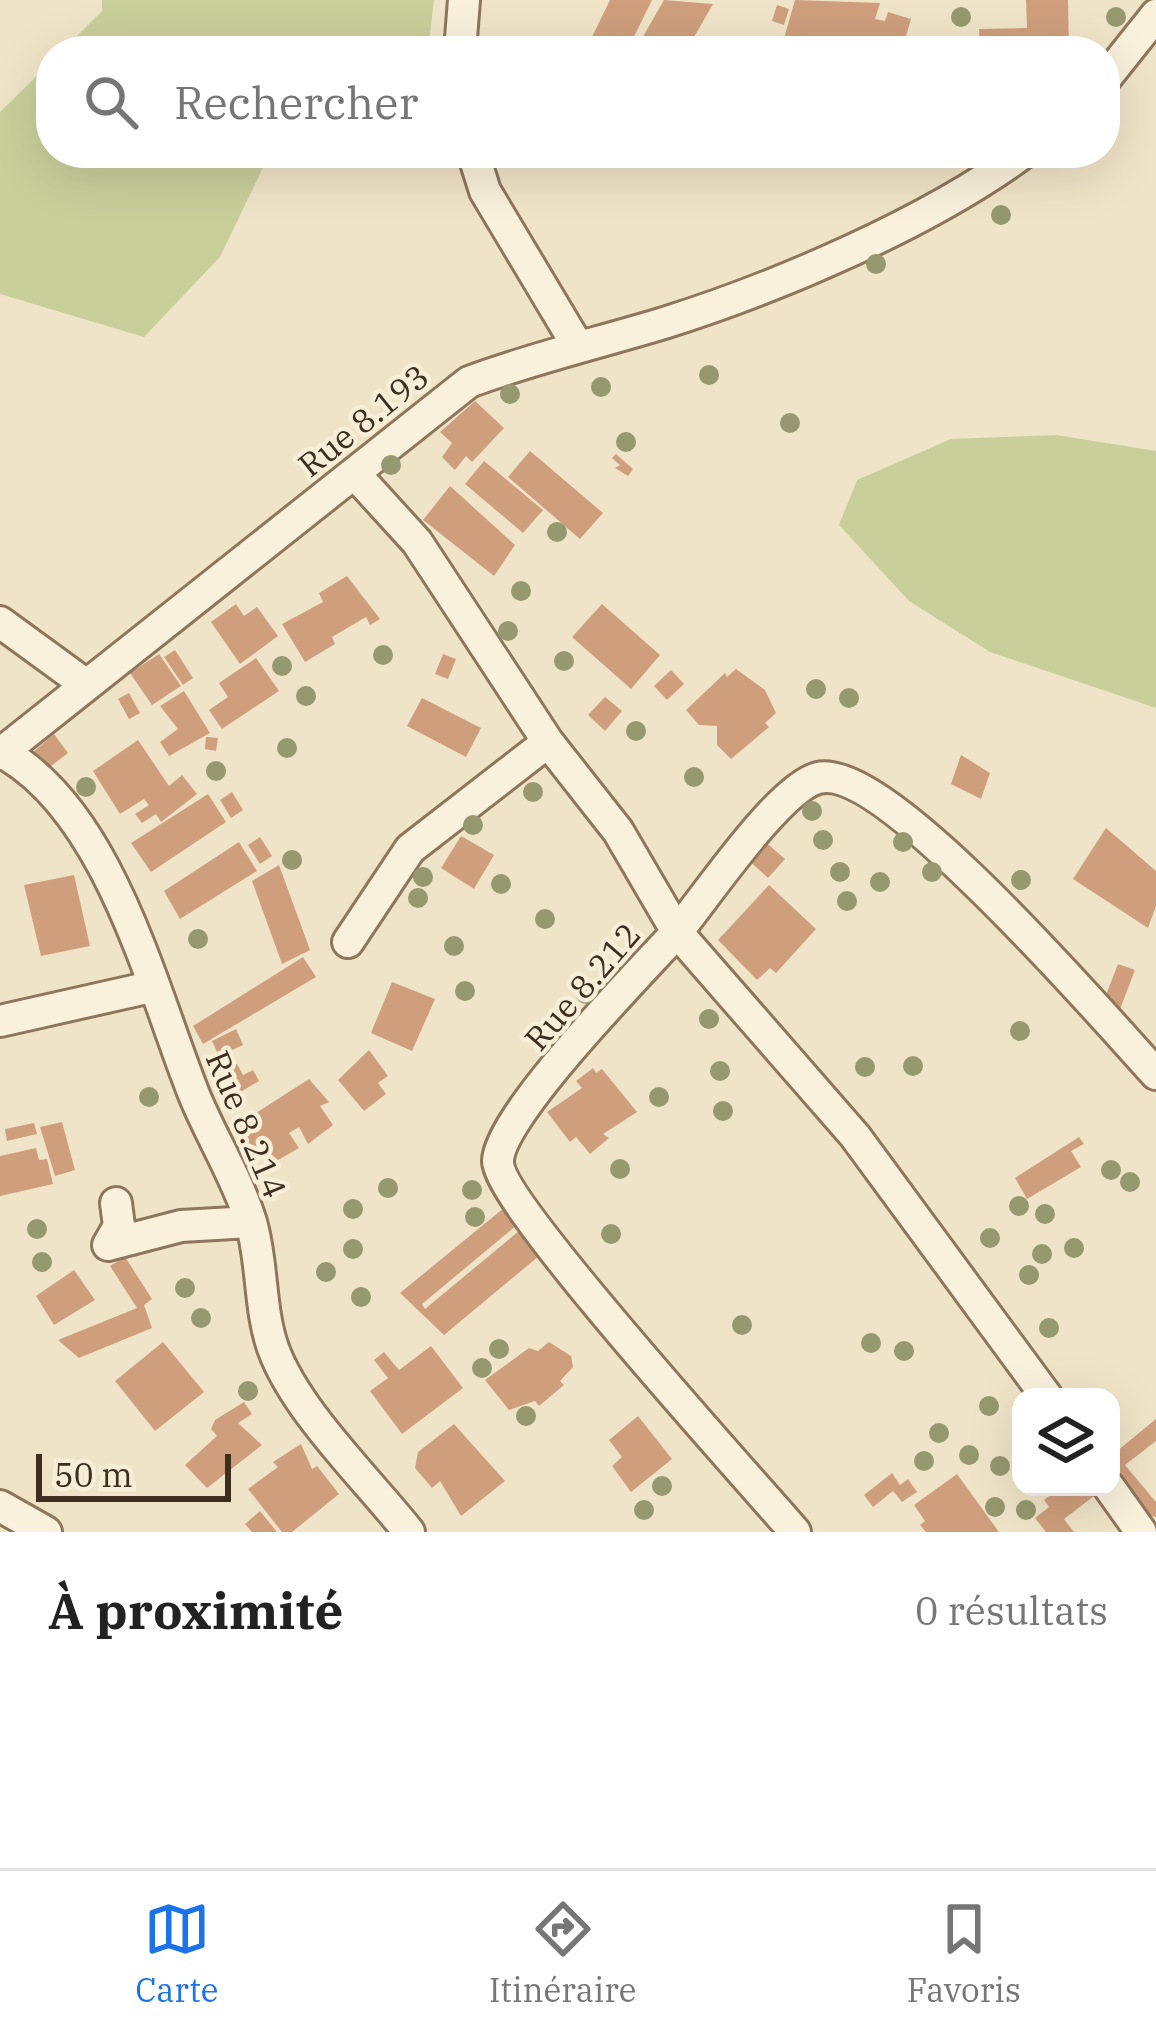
<!DOCTYPE html>
<html lang="fr">
<head>
<meta charset="utf-8">
<style>
  :root { --surface:#fff; --page:#f2f2f2; --text:#222; --muted:#767676; --line:#e0e0e0; --accent:#1a73e8 }
  body { margin:0; font-family:"IBM Plex Serif",serif; background:var(--page); color:var(--text) }
  .controls { position:absolute; right:36px; bottom:36px; display:grid; overflow:hidden; border-radius:24px; box-shadow:0 12px 48px #0002 }
  .controls button { width:108px; height:108px; display:grid; place-items:center; padding:0; border:0; border-bottom:3px solid var(--line); background:var(--surface); color:var(--text); font:60px sans-serif }
  .scale { position:absolute; left:36px; bottom:30px; width:195px; box-sizing:border-box; padding-left:12px; border:6px solid #3d2e20; border-top:0; font-size:33px; line-height:42px; white-space:nowrap; color:#3d2e20; -webkit-text-stroke:9px #f7eed8; paint-order:stroke }
  .list { margin:0; padding:0; list-style:none }
  h2 { display:flex; justify-content:space-between; align-items:center; height:156px; margin:0; padding:0 48px; font-size:51px }
  h2 small { font-size:39px; font-weight:400; color:var(--muted) }
  .icon { flex:none; width:66px; height:66px; fill:none; stroke:currentColor; stroke-width:2; stroke-linecap:round; stroke-linejoin:round }
  .map { position:relative; flex:none; width:1156px; height:1532px; overflow:hidden }
  .search { position:absolute; background:var(--surface); box-shadow:0 12px 48px #0002; left:36px; right:36px; top:36px; height:132px; display:flex; align-items:center; gap:30px; box-sizing:border-box; padding:0 42px; border-radius:48px; color:var(--muted); font-size:45px }
  .sheet { height:336px; background:var(--surface) }
  nav { display:flex; justify-content:space-around; align-items:center; box-sizing:border-box; height:168px; border-top:3px solid var(--line); background:var(--surface); font-size:33px; color:var(--muted) }
  nav a { display:grid; justify-items:center; gap:6px }
  nav .on { color:var(--accent) }
  .map>svg:first-child { display:block }
  .green { fill:#c9cf9b }
  .building { fill:#cf9f7d }
  .lines { fill:none; stroke-linecap:round; stroke-linejoin:round }
  .minor-casing { stroke:#8d765c; stroke-width:36 }
  .minor { stroke:#faf1dc; stroke-width:30 }
  .tree { fill:#96986f }
  .labels { text-anchor:middle; dominant-baseline:central; stroke-width:9; stroke-linejoin:round; paint-order:stroke }
  .street-label { font-size:33px; fill:#3d2e20; stroke:#f7eed8 }
</style>
</head>
<body>
<div class="map">
<svg width="1156" height="1532" viewBox="0 0 1156 1532">
  <rect width="100%" height="100%" fill="#f0e4c8"/>
  <!-- green -->
  <path class="green" d="M102,0H434L428,51H62L102,11Z
    M51,62V153H270L220,257L144,337L0,294V112Z
    M1056,435L1156,451V708L990,652L909,601L839,525L857,480L951,439Z"/>
  <!-- building -->
  <path class="building" d="M610,0H652L627,51H610L590,41Z
    M664,0L713,4L686,51H659L641,40Z
    M795,0L880,3L875,19L885,21L888,12L911,19L906,36L958,51H814L783,42Z
    M1026,0H1068L1069,51H980L979,29L1027,28Z
    M777,5L789,9L784,25L772,21Z
    M857,153H884L880,166L855,159Z
    M475,401L504,428L472,462L466,456L455,470L442,457L452,443L440,432Z
    M530,451L603,513L580,539L508,477Z
    M616,454L633,469L628,476L615,468L620,465L612,458Z
    M484,461L543,510L523,533L465,484Z
    M450,486L515,545L494,576L423,520Z
    M347,576L380,619L370,625L366,617L332,637L335,644L305,662L282,624L323,602L319,593Z
    M236,604L244,616L257,607L278,636L240,664L211,622Z
    M602,604L660,655L631,689L572,637Z
    M175,650L193,678L183,685L164,657Z
    M159,654L181,686L152,705L130,673Z
    M443,654L456,659L448,679L435,674Z
    M256,658L279,691L222,729L209,710L228,697L219,683Z
    M736,669L765,690L776,713L765,723L769,727L731,759L717,745V726L699,725L686,710L725,673L727,677Z
    M671,670L684,684L667,700L654,686Z
    M184,691L210,733L169,756L160,742L178,729L160,706Z
    M129,693L140,713L129,719L118,699Z
    M605,697L622,711L605,731L588,715Z
    M422,698L481,728L466,757L407,726Z
    M54,734L68,753L46,770L32,753Z
    M206,737L218,738L216,751L205,749Z
    M138,740L169,786L182,775L197,794L161,822L156,814L142,823L135,814L149,805L144,799L120,814L93,771Z
    M961,755L990,773L981,799L951,784Z
    M232,792L243,810L231,818L220,800Z
    M208,794L226,822L151,872L131,843Z
    M1106,828L1156,871V906L1148,928L1073,879Z
    M461,836L494,855L474,889L441,868Z
    M260,837L272,856L260,864L248,845Z
    M762,839L785,859L768,878L746,858Z
    M239,842L257,871L180,919L164,891Z
    M279,865L310,950L282,964L252,881Z
    M74,875L90,946L41,956L24,885Z
    M769,885L816,929L776,973L770,968L757,980L718,940Z
    M303,957L316,977L203,1044L193,1026Z
    M1118,964L1135,970L1119,1012L1104,1000Z
    M392,982L435,999L412,1051L371,1033Z
    M236,1029L243,1045L219,1056L212,1041Z
    M369,1050L388,1076L378,1083L386,1094L364,1111L338,1080Z
    M237,1064L243,1075L253,1070L259,1081L237,1094L225,1070Z
    M593,1068L596,1073L602,1069L637,1112L603,1134L609,1138L590,1154L576,1137L570,1142L547,1112L582,1088L576,1081Z
    M309,1079L329,1102L320,1106L333,1125L308,1144L299,1127L289,1133L299,1148L273,1163L261,1143L248,1152L237,1125Z
    M62,1122L75,1170L55,1176L40,1127Z
    M34,1123L37,1134L7,1141L5,1129Z
    M1079,1137L1084,1144L1071,1151L1081,1167L1027,1199L1015,1178Z
    M36,1148L39,1160L47,1159L53,1184L0,1196V1156Z
    M510,1203L523,1220L422,1304L425,1309L525,1226L545,1251L444,1335L400,1293Z
    M125,1257L152,1299L144,1305L152,1328L79,1358L58,1340L137,1308L110,1266Z
    M74,1270L95,1300L54,1325L36,1296Z
    M163,1342L204,1392L155,1431L115,1381Z
    M549,1342L571,1356L573,1367L560,1381L564,1385L539,1406L535,1401L509,1410L485,1380L529,1348L538,1351Z
    M431,1346L463,1388L402,1434L370,1391L388,1378L374,1360L384,1352L399,1370Z
    M244,1402L252,1414L238,1423L262,1445L207,1488L185,1465L217,1436L211,1429L215,1420Z
    M638,1416L672,1459L631,1492L612,1466L622,1457L609,1440Z
    M1156,1419V1441L1125,1465L1156,1502V1517L1144,1515L1111,1470V1456Z
    M454,1424L505,1481L461,1516L440,1481L432,1488L415,1468L418,1452Z
    M301,1444L312,1469L317,1466L339,1494L292,1532H282L248,1489L278,1467L273,1462Z
    M892,1473L900,1485L908,1479L917,1492L902,1502L893,1491L873,1507L864,1495Z
    M957,1474L999,1532H926L920,1525L925,1521L914,1505Z
    M1061,1487H1093L1098,1493L1064,1519L1074,1532H1046L1035,1518L1049,1507L1044,1500Z
    M260,1511L277,1532H252L245,1524Z"/>
  <g class="lines">
    <!-- minor casing -->
    <g class="minor-casing">
      <path id="minor" d="M460,51L464,0
        M1105,79L1156,15
        M473,153L485,191L577,345
        M355,474L417,542L548,742L618,831L677,932C642,971 499,1115 498,1161C497,1202 753,1483 795,1532
        M0,622L85,684
        M2,752C110,811 152,990 195,1097C212,1138 238,1180 251,1222C263,1263 259,1308 273,1348C295,1410 367,1479 409,1532
        M0,754L469,382C533,358 598,343 664,323C776,288 928,223 1023,153
        M348,942L410,849L548,742
        M0,1021L151,987
        M116,1203L119,1226L108,1245L181,1226L251,1222
        M1047,1397L855,1136L677,932C705,898 779,788 818,778C885,761 1106,1020 1156,1074
        M1109,1487L1141,1532
        M0,1506L46,1532"/>
    </g>
    <!-- minor -->
    <use href="#minor" class="minor"/>
  </g>
  <!-- trees -->
  <g class="tree">
    <circle cx="961" cy="17" r="10"/>
    <circle cx="1116" cy="17" r="10"/>
    <circle cx="1001" cy="215" r="10"/>
    <circle cx="876" cy="264" r="10"/>
    <circle cx="709" cy="375" r="10"/>
    <circle cx="601" cy="387" r="10"/>
    <circle cx="510" cy="394" r="10"/>
    <circle cx="790" cy="423" r="10"/>
    <circle cx="626" cy="442" r="10"/>
    <circle cx="391" cy="465" r="10"/>
    <circle cx="557" cy="532" r="10"/>
    <circle cx="521" cy="591" r="10"/>
    <circle cx="508" cy="631" r="10"/>
    <circle cx="383" cy="655" r="10"/>
    <circle cx="564" cy="661" r="10"/>
    <circle cx="282" cy="666" r="10"/>
    <circle cx="816" cy="689" r="10"/>
    <circle cx="306" cy="696" r="10"/>
    <circle cx="849" cy="698" r="10"/>
    <circle cx="636" cy="731" r="10"/>
    <circle cx="287" cy="748" r="10"/>
    <circle cx="216" cy="771" r="10"/>
    <circle cx="694" cy="777" r="10"/>
    <circle cx="86" cy="787" r="10"/>
    <circle cx="533" cy="792" r="10"/>
    <circle cx="812" cy="811" r="10"/>
    <circle cx="473" cy="825" r="10"/>
    <circle cx="823" cy="840" r="10"/>
    <circle cx="903" cy="842" r="10"/>
    <circle cx="292" cy="860" r="10"/>
    <circle cx="840" cy="872" r="10"/>
    <circle cx="932" cy="872" r="10"/>
    <circle cx="423" cy="877" r="10"/>
    <circle cx="1021" cy="880" r="10"/>
    <circle cx="880" cy="882" r="10"/>
    <circle cx="501" cy="884" r="10"/>
    <circle cx="418" cy="898" r="10"/>
    <circle cx="847" cy="901" r="10"/>
    <circle cx="545" cy="919" r="10"/>
    <circle cx="198" cy="939" r="10"/>
    <circle cx="454" cy="946" r="10"/>
    <circle cx="465" cy="991" r="10"/>
    <circle cx="586" cy="994" r="10"/>
    <circle cx="709" cy="1019" r="10"/>
    <circle cx="1020" cy="1031" r="10"/>
    <circle cx="913" cy="1066" r="10"/>
    <circle cx="865" cy="1067" r="10"/>
    <circle cx="720" cy="1071" r="10"/>
    <circle cx="149" cy="1097" r="10"/>
    <circle cx="659" cy="1097" r="10"/>
    <circle cx="723" cy="1111" r="10"/>
    <circle cx="620" cy="1169" r="10"/>
    <circle cx="1111" cy="1170" r="10"/>
    <circle cx="1130" cy="1182" r="10"/>
    <circle cx="388" cy="1188" r="10"/>
    <circle cx="472" cy="1190" r="10"/>
    <circle cx="1019" cy="1206" r="10"/>
    <circle cx="353" cy="1209" r="10"/>
    <circle cx="1045" cy="1214" r="10"/>
    <circle cx="475" cy="1217" r="10"/>
    <circle cx="37" cy="1229" r="10"/>
    <circle cx="611" cy="1234" r="10"/>
    <circle cx="990" cy="1238" r="10"/>
    <circle cx="1074" cy="1248" r="10"/>
    <circle cx="353" cy="1249" r="10"/>
    <circle cx="1042" cy="1254" r="10"/>
    <circle cx="42" cy="1262" r="10"/>
    <circle cx="326" cy="1272" r="10"/>
    <circle cx="1029" cy="1275" r="10"/>
    <circle cx="185" cy="1288" r="10"/>
    <circle cx="361" cy="1297" r="10"/>
    <circle cx="201" cy="1318" r="10"/>
    <circle cx="742" cy="1325" r="10"/>
    <circle cx="1049" cy="1328" r="10"/>
    <circle cx="871" cy="1343" r="10"/>
    <circle cx="499" cy="1349" r="10"/>
    <circle cx="904" cy="1351" r="10"/>
    <circle cx="482" cy="1368" r="10"/>
    <circle cx="248" cy="1391" r="10"/>
    <circle cx="989" cy="1406" r="10"/>
    <circle cx="526" cy="1416" r="10"/>
    <circle cx="939" cy="1433" r="10"/>
    <circle cx="969" cy="1455" r="10"/>
    <circle cx="924" cy="1461" r="10"/>
    <circle cx="1000" cy="1466" r="10"/>
    <circle cx="662" cy="1486" r="10"/>
    <circle cx="995" cy="1507" r="10"/>
    <circle cx="644" cy="1510" r="10"/>
    <circle cx="1026" cy="1510" r="10"/>
  </g>
  <g class="labels">
    <!-- street labels -->
    <g class="street-label">
      <text transform="translate(363 420) rotate(-39)">Rue 8.193</text>
      <text transform="translate(582 986) rotate(-49)">Rue 8.212</text>
      <text transform="translate(247 1124) rotate(67)">Rue 8.214</text>
    </g>
  </g>
</svg>
<div class="controls">
<button><svg class="icon" aria-label="layers" viewBox="0 0 24 24"><path d="M12 4l9 5-9 5-9-5zM3 14l9 5 9-5"/></svg></button>
</div>
<div class="scale">50 m</div>
<div class="search"><svg class="icon" aria-label="search" viewBox="0 0 24 24"><circle cx="10" cy="10" r="6"/><path d="M15 15l6 6"/></svg>Rechercher</div>
</div>
<section class="sheet">
<h2>À proximité<small>0 résultats</small></h2>
<ul class="list">
</ul>
</section>
<nav>
<a class="on"><svg class="icon" aria-label="map" viewBox="0 0 24 24"><path d="M3 6l6-2 6 2 6-2v14l-6 2-6-2-6 2zM9 4v14M15 6v14"/></svg>Carte</a>
<a><svg class="icon" aria-label="directions" viewBox="0 0 24 24"><path d="M12 3l9 9-9 9-9-9zM9 14v-3h6M13 9l2 2-2 2"/></svg>Itinéraire</a>
<a><svg class="icon" aria-label="saved" viewBox="0 0 24 24"><path d="M7 4h10v16l-5-4-5 4z"/></svg>Favoris</a>
</nav>
</body>
</html>
